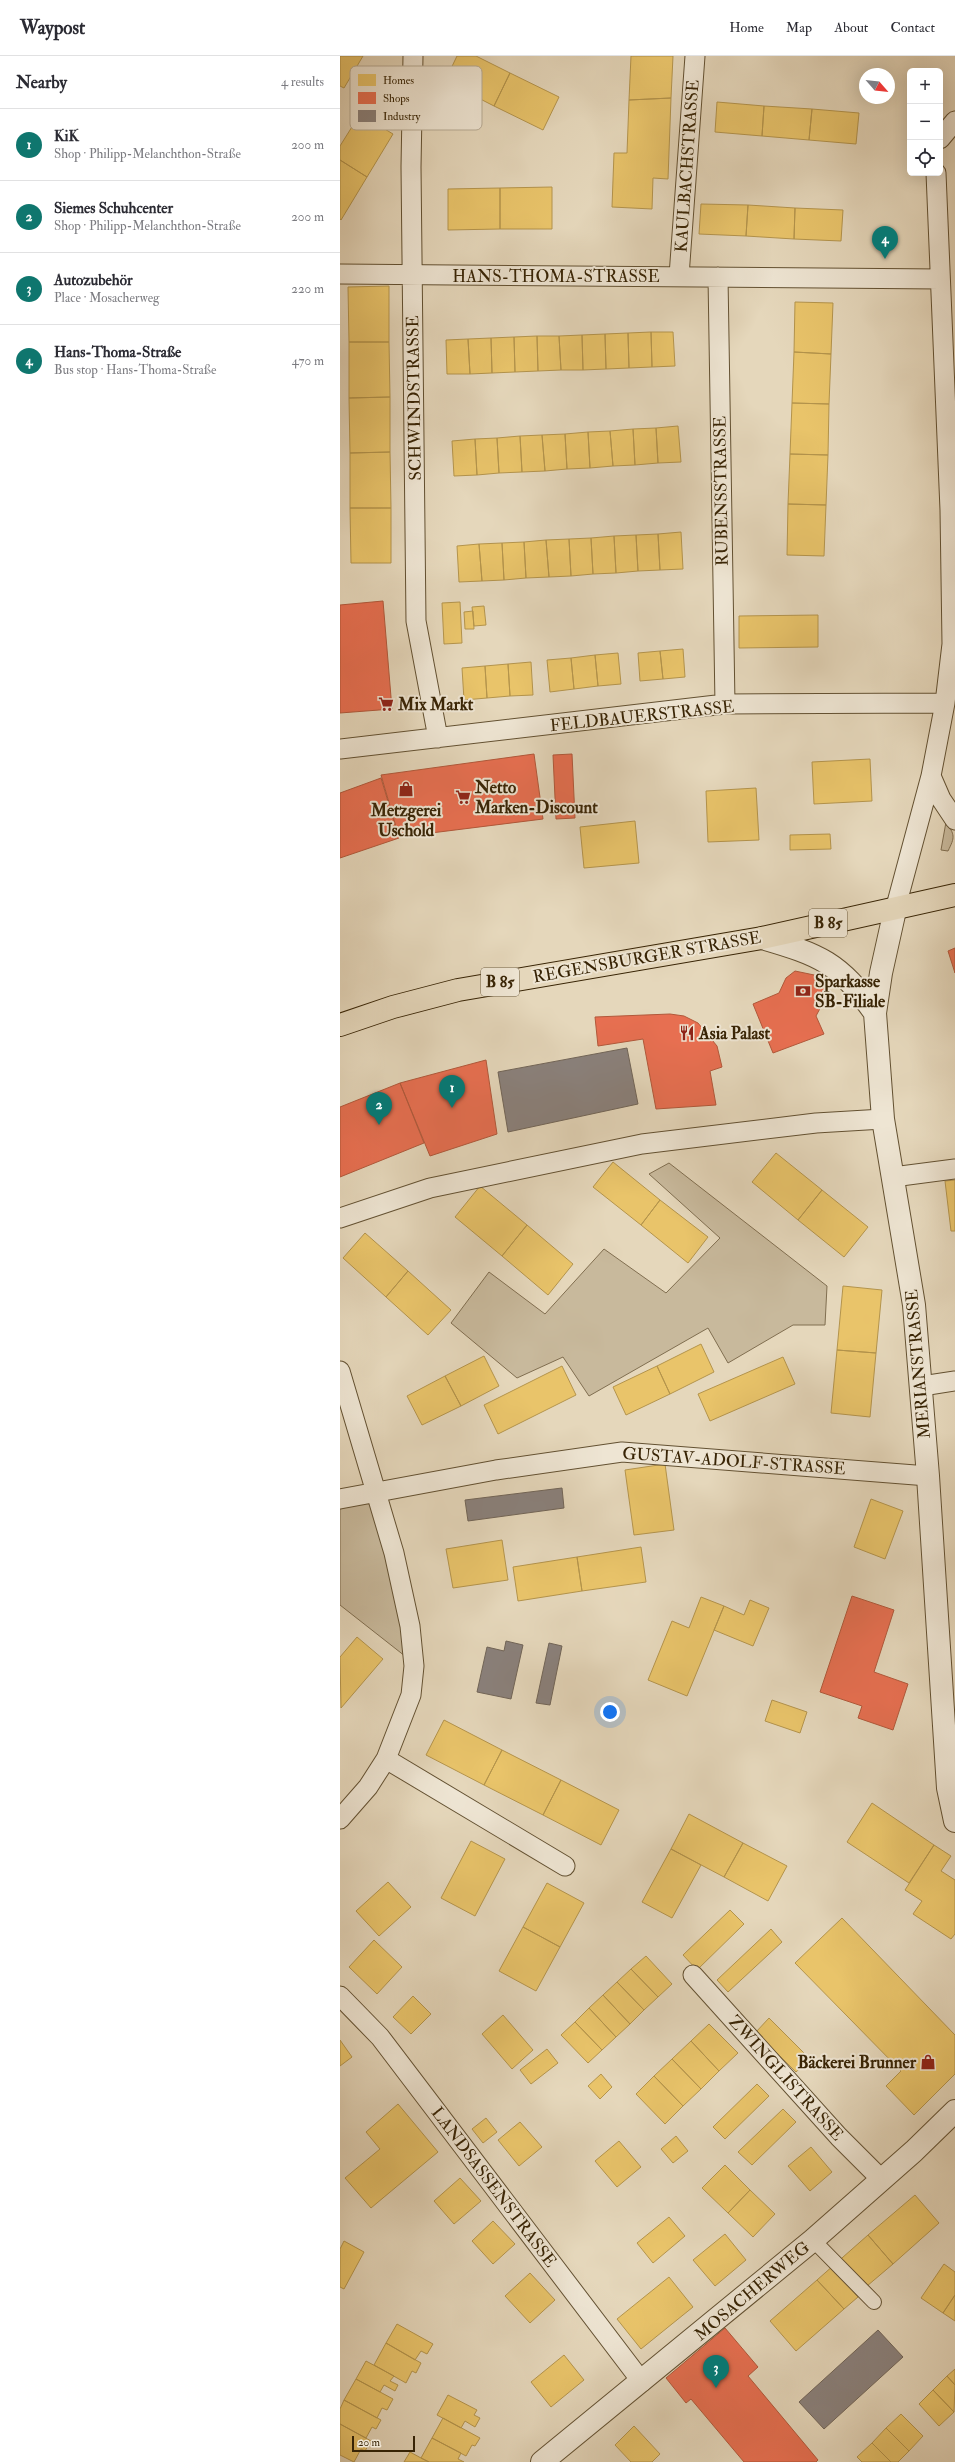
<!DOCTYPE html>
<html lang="en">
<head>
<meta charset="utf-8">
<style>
  :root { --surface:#fff; --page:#f2f2f3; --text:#2b2b33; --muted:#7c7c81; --line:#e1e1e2; --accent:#0f766e }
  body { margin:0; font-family:"IM FELL Double Pica",serif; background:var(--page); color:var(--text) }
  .controls { position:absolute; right:12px; top:12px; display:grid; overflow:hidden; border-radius:6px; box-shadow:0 4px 16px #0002 }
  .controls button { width:36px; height:36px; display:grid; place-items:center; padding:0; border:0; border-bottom:1px solid var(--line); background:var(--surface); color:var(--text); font:20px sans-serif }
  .compass { position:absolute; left:519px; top:12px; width:36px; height:36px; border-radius:50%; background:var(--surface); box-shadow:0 4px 16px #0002; rotate:118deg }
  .scale { position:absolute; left:12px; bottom:10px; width:63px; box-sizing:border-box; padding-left:4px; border:2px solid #382405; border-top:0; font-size:11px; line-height:14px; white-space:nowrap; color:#382405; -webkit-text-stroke:3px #eee5d3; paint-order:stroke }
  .you { position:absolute; left:270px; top:1656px; width:14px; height:14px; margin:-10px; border:3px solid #fff; border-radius:50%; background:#1a73e8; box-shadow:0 0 0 6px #1a73e833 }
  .badge { display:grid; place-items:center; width:26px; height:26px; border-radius:50%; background:var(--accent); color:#fff; font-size:13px; font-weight:700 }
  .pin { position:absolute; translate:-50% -33px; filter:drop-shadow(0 1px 2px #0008) }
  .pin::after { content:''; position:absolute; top:21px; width:14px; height:12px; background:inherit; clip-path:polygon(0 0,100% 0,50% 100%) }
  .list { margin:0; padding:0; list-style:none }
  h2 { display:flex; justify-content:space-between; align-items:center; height:52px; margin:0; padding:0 16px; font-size:17px }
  h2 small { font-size:13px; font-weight:400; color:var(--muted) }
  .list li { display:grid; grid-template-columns:26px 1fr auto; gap:12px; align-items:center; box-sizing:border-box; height:72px; padding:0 16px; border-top:1px solid var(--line) }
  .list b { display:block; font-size:15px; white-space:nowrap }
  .list p { margin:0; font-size:13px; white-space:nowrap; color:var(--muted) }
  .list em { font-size:13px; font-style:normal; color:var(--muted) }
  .icon { flex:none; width:22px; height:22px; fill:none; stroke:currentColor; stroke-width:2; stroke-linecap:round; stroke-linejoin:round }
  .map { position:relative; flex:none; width:615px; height:2406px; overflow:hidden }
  header { display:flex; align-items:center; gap:24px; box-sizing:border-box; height:56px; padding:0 20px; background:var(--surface); border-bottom:1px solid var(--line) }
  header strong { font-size:19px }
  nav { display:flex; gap:22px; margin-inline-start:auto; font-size:14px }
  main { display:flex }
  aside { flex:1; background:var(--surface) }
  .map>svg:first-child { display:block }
  .green { fill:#c8b99c; stroke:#806e50 }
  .homes { fill:#e9c46a; stroke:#b4944c }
  .shops { fill:#e76f51; stroke:#b2583a }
  .industry { fill:#8a817c; stroke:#716558 }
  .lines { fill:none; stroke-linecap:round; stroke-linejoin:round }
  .pedestrian-casing { stroke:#635132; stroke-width:16 }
  .minor-casing { stroke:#635132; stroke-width:21 }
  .tertiary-casing { stroke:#635132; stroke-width:24 }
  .primary-casing { stroke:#382405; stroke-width:24 }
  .pedestrian { stroke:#eee5d3; stroke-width:14 }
  .minor { stroke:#eee5d3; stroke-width:19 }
  .tertiary { stroke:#eee5d3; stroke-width:22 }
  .primary { stroke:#e5d7bb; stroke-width:22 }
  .labels { text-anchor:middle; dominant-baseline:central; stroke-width:4; stroke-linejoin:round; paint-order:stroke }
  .shield { fill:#eee5d3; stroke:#6f5e43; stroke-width:1 }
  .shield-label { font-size:16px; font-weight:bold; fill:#382405 }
  .street-label { font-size:17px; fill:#382405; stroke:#eee5d3 }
  .poi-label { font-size:17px; font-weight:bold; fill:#382405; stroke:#eee5d3; text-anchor:start }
  .key { fill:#eee5d3; stroke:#b7ab95; stroke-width:1 }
  .key-label { font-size:11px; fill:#382405 }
</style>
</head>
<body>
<header>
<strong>Waypost</strong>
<nav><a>Home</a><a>Map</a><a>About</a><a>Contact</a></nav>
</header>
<main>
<aside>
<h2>Nearby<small>4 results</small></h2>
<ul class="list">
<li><span class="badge">1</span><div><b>KiK</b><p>Shop · Philipp-Melanchthon-Straße</p></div><em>200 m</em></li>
<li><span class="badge">2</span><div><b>Siemes Schuhcenter</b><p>Shop · Philipp-Melanchthon-Straße</p></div><em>200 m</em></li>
<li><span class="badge">3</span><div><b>Autozubehör</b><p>Place · Mosacherweg</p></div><em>220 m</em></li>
<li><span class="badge">4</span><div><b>Hans-Thoma-Straße</b><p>Bus stop · Hans-Thoma-Straße</p></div><em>470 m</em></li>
</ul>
</aside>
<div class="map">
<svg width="615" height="2406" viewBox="0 0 615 2406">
  <rect width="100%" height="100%" fill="#e5d7bb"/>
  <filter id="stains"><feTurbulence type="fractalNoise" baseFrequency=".005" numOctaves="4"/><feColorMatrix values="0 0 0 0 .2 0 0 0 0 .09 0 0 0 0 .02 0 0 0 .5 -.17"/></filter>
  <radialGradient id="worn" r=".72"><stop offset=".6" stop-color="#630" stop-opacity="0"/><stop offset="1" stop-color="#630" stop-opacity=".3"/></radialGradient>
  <!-- green -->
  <path class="green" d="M606,766C615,779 615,781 608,795L601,794Z
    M329,1107L487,1230L485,1269H453L388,1307L368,1272L249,1340L223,1301L177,1322L111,1267L149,1216L205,1258L264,1193L326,1237L380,1182L309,1118Z
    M33,1439L70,1604L0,1549V1446Z"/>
  <!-- homes -->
  <path class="homes" d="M0,0H23L4,32L0,30Z
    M117,0H136L170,17L154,50L105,25Z
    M291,0H333L331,42L289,44Z
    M170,17L219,41L203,74L154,50Z
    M331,42L328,123L313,122L312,153L272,151L274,97H287L289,44Z
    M377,46L424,50L422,80L375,76Z
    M424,50L472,53L469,84L422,80Z
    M472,53L519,57L516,88L469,84Z
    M20,58L53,78L27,121L0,104V90Z
    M0,104L27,121L1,164L0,163Z
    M212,131V173H160V132Z
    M160,132V173L108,174V133Z
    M361,148L408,149L406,180L359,178Z
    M408,149L455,152L454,183L406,180Z
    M455,152L503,154L501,185L454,183Z
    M49,230V286H9L8,231Z
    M455,246L493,247L491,298L454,296Z
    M311,276H333L335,310L312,311Z
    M311,276L312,311L289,312L288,277Z
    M288,277L289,312L266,313L265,278Z
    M265,278L266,313L243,314L242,279Z
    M242,279L243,314H221L219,280Z
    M197,280H219L221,314L198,315Z
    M197,280L198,315L175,316L174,281Z
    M174,281L175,316L152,317L151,282Z
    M151,282L152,317L130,318L128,283Z
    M128,283L130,318H107L106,284Z
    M9,286H49L50,341L9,342Z
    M454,296L491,298L489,348L452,347Z
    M50,341V396L10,397L9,342Z
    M452,347L489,348L488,399L450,398Z
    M338,370L341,406L318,407L316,372Z
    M316,372L318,407L295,409L293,373Z
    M293,373L295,409L273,410L270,375Z
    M270,375L273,410L250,412L248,376Z
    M248,376L250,412L227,413L225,378Z
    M225,378L227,413L205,415L202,379Z
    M202,379L205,415L182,416L180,380Z
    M180,380L182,416L159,417L157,382Z
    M157,382L159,417L137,419L135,383Z
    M135,383L137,419L114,420L112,385Z
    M50,396L51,452H10V397Z
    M450,398L488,399L486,449L448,448Z
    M448,448L486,449L484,500L447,499Z
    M10,452H51V507H11Z
    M341,476L343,513L320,514L318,478Z
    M318,478L320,514L298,515L296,479Z
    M296,479L298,515L276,517L274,480Z
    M274,480L276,517L253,518L251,482Z
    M251,482L253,518L231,520L229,483Z
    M229,483L231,520L209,521L206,484Z
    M206,484L209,521L186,522L184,486Z
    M184,486L186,522L164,524L162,487Z
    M162,487L164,524L142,525L139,488Z
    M139,488L142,525L119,526L117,490Z
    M120,546L122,587L104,588L102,547Z
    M144,550L146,569L134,570L132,551Z
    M133,555L134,573H125L124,556Z
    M478,559V591L399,592V560Z
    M343,593L345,621L323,623L320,595Z
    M320,595L323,623L300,625L298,597Z
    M278,597L281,628L258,630L255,599Z
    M255,599L258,630L234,633L231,602Z
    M231,602L234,633L210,636L207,604Z
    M191,606L193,639L170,640L168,608Z
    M168,608L170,640L147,642L145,610Z
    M145,610L147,642L124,644L122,612Z
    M530,703L532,745L474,748L472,706Z
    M416,732L419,784L368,786L366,735Z
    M295,765L299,807L244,812L240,771Z
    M490,778L491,793L450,794V779Z
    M436,1097L482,1134L458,1164L412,1126Z
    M273,1106L320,1144L301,1169L253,1131Z
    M615,1124V1175H611L605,1125Z
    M140,1130L187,1169L162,1200L115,1161Z
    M482,1134L528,1171L504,1201L458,1164Z
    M320,1144L368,1181L348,1207L301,1169Z
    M187,1169L233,1208L208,1239L162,1200Z
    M25,1177L68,1215L46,1241L3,1202Z
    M68,1215L111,1254L88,1279L46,1241Z
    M503,1230L542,1234L536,1297L497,1294Z
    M361,1288L374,1316L330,1338L317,1310Z
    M497,1294L536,1297L530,1361L491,1357Z
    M144,1300L159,1330L121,1350L105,1320Z
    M443,1301L455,1328L370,1365L358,1338Z
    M222,1310L236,1339L158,1378L144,1349Z
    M317,1310L330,1338L286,1359L273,1331Z
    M105,1320L121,1350L82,1369L67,1340Z
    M325,1408L334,1474L294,1479L285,1414Z
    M531,1443L563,1455L545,1503L514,1491Z
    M162,1484L168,1524L113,1532L106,1493Z
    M301,1491L306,1526L242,1535L237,1501Z
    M237,1501L242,1535L178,1545L173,1511Z
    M361,1541L384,1550L347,1640L308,1624L332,1565L349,1572Z
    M410,1544L429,1552L413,1590L374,1574L384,1550L404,1559Z
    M17,1581L43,1603L1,1652L0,1601Z
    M432,1644L467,1656L460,1677L425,1665Z
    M104,1664L162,1694L144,1729L86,1699Z
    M162,1694L221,1724L203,1759L144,1729Z
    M221,1724L279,1754L261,1789L203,1759Z
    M532,1747L594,1789L569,1827L507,1786Z
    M349,1758L403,1787L384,1821L331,1793Z
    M131,1785L165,1803L135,1860L101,1842Z
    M403,1787L447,1810L428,1845L384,1821Z
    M594,1789L611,1800L601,1815L615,1824V1878L611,1883L573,1858L582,1845L565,1834Z
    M331,1793L361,1809L332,1862L302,1846Z
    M48,1826L71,1851L39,1880L16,1855Z
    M207,1827L244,1847L220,1891L183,1871Z
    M390,1854L404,1868L357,1914L343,1899Z
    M502,1862L615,1979V2018L574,2059L546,2030L561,2015L455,1907Z
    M183,1871L220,1891L196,1935L159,1915Z
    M431,1873L442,1886L388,1936L377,1924Z
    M34,1884L62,1911L37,1938L9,1911Z
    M306,1900L332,1928L318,1941L291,1913Z
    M291,1913L318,1941L304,1954L277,1926Z
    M277,1926L304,1954L290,1968L263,1939Z
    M263,1939L290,1968L276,1981L249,1952Z
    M73,1940L91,1958L71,1978L53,1961Z
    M249,1952L276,1981L262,1994L235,1966Z
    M163,1959L193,1994L172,2013L142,1978Z
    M429,1962L470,2003L456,2016L416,1976Z
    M235,1966L262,1994L248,2007L221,1979Z
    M369,1968L398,1997L379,2015L351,1985Z
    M0,1984L12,2001L0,2010Z
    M351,1985L379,2015L361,2033L332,2003Z
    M207,1993L218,2007L191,2028L180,2014Z
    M332,2003L361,2033L343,2050L314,2020Z
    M261,2018L272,2031L260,2043L248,2030Z
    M314,2020L343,2050L325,2068L296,2038Z
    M417,2028L429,2040L385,2083L373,2071Z
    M58,2048L98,2096L31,2152L5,2122L40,2093L26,2076Z
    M443,2053L456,2066L412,2109L398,2096Z
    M146,2062L157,2076L143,2087L132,2073Z
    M180,2066L202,2091L179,2110L158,2084Z
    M336,2080L348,2095L333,2107L321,2093Z
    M279,2085L301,2111L277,2131L255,2105Z
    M471,2091L492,2116L470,2135L448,2110Z
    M385,2109L410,2134L388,2157L362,2132Z
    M120,2122L141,2145L114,2168L94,2145Z
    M410,2134L435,2158L413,2181L388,2157Z
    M575,2139L599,2167L553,2208L528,2179Z
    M329,2161L345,2180L313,2207L297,2187Z
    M153,2165L175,2188L153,2208L132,2185Z
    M385,2178L406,2204L375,2230L353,2204Z
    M528,2179L553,2208L527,2230H509L518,2241L504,2253L477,2224Z
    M4,2185L24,2196L4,2233L0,2231V2193Z
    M604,2208L615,2216V2239L603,2257L581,2242Z
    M190,2217L215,2244L190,2267L165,2240Z
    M329,2221L353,2251L301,2293L277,2263Z
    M477,2224L504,2253L456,2295L430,2265Z
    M615,2239V2265L603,2257Z
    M57,2268L93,2288L87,2298L81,2295L75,2304L46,2287Z
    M46,2287L81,2307L76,2317L72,2315L66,2327L34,2309Z
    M224,2299L244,2324L211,2351L191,2326Z
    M26,2305L54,2320L50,2325L58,2329L55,2335L44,2329L40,2336L16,2323Z
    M615,2313V2329L607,2320Z
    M607,2320L615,2329L614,2356L593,2334Z
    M16,2323L53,2343L47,2354L42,2352L37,2362L4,2344Z
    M593,2334L614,2356L599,2370L579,2348Z
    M108,2339L137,2354L134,2359L140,2362L135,2371L125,2365L121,2372L97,2359Z
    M4,2344L41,2364L36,2373L32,2371L26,2382L0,2368V2353Z
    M561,2358L583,2380L569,2395L546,2372Z
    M103,2362L140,2382L135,2390L132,2389L126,2400L92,2382Z
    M0,2368L31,2385L25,2395L21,2393L14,2406L0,2399Z
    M294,2370L320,2398L312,2406H291L275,2389Z
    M546,2372L569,2395L558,2406H551L532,2387Z
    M92,2382L121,2397L118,2403L124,2406H89L81,2402Z
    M532,2387L551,2406H522L517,2401Z
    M70,2396L81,2402L89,2406H64Z"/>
  <!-- shops -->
  <path class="shops" d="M43,545L52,653L0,657V549Z
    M194,698L203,763L59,781L41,719Z
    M232,698L235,762L216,763L213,699Z
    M41,722L59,782L0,802V737Z
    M615,892V917L608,895Z
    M455,915L479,920L485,932V943L476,960L484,978L433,997L413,948L439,937L446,922Z
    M330,958L344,960L358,967L377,990L382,1011L370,1015L376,1049L316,1053L303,983L258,990L255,961Z
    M146,1004L157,1078L90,1100L60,1027Z
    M60,1027L84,1087L0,1121V1051Z
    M512,1540L554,1554L534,1616L568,1628L553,1674L518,1662L522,1650L480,1636Z
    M385,2272L418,2311L408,2320L478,2404L476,2406H404L351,2343L346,2347L326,2322Z"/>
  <!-- industry -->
  <path class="industry" d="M287,992L298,1048L168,1076L158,1016Z
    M222,1432L224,1452L128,1465L125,1444Z
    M166,1585L183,1589L171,1643L137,1636L147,1591L164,1595Z
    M209,1587L222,1590L210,1649L196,1647Z
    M538,2274L563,2301L484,2373L459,2346Z"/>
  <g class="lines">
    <!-- pedestrian casing -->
    <g class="pedestrian-casing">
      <path id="pedestrian" d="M473,2184L534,2246"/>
    </g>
    <!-- minor casing -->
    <g class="minor-casing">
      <path id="minor" d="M73,0L71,111L76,565L98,682
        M600,83L615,65
        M0,218L600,223
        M339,220L355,0
        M378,221L385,648
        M0,693L385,648L605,647
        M591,720L601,743L615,764
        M555,854L591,720L605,647L612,588L610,454L596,117
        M553,1121L615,1113
        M0,1162L90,1132L302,1088L476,1067L543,1063
        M0,1315L54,1497L70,1570L74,1610L71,1639L46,1703L28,1731L0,1763
        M582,1330L615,1325
        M0,1443L156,1414L282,1396L588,1420
        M46,1703L225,1810
        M353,1919L499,2081L542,2124
        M0,1940L40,1981L302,2326"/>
    </g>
    <!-- tertiary casing -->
    <g class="tertiary-casing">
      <path id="tertiary" d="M555,854L541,917L535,957L543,1063L574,1249L588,1420L608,1732L615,1765
        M422,882C480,899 499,906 535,957
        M202,2406L473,2184L574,2095L615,2055"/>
    </g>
    <!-- primary casing -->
    <g class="primary-casing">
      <path id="primary" d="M0,969L53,951L118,934L422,882L615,839"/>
    </g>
    <!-- pedestrian -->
    <use href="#pedestrian" class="pedestrian"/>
    <!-- minor -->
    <use href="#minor" class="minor"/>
    <!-- tertiary -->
    <use href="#tertiary" class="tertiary"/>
    <!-- primary -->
    <use href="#primary" class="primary"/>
  </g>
  <!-- icons -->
  <defs>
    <g id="supermarket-bare" transform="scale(1.2)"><path d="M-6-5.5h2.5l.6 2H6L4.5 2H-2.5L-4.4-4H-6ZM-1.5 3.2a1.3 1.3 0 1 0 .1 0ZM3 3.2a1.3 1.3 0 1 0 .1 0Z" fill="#8f2418" stroke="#eee5d3" stroke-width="2.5" paint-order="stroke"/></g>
    <g id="shop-bare" transform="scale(1.2)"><path d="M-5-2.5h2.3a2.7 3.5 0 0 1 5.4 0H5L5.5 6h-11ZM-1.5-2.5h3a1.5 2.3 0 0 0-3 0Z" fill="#8f2418" stroke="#eee5d3" stroke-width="2.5" paint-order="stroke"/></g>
    <g id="bank-bare" transform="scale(1.2)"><path d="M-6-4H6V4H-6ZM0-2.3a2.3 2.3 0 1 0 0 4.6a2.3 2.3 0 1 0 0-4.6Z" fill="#8f2418" stroke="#eee5d3" stroke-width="2.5" paint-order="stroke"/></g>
    <g id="restaurant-bare" transform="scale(1.2)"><path d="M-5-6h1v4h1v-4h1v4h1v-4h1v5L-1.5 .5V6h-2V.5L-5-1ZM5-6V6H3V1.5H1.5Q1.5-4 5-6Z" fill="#8f2418" stroke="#eee5d3" stroke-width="2.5" paint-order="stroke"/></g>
  </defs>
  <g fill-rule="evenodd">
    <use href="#supermarket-bare" x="46" y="648"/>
    <use href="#shop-bare" x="66" y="733"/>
    <use href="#supermarket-bare" x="123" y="741"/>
    <use href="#bank-bare" x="463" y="935"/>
    <use href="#restaurant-bare" x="347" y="977"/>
    <use href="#shop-bare" x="588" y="2006"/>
  </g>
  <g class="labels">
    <!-- shield labels -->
    <g class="shield">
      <rect x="469" y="853" width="38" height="28" rx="3"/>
      <rect x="141" y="912" width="38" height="28" rx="3"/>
    </g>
    <g class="shield-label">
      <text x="488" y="867">B 85</text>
      <text x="160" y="926">B 85</text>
    </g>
    <!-- street labels -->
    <g class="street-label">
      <text transform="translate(347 110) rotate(-86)">KAULBACHSTRASSE</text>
      <text x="216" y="220">HANS-THOMA-STRASSE</text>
      <text transform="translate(74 342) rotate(-91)">SCHWINDSTRASSE</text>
      <text transform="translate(381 435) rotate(-91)">RUBENSSTRASSE</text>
      <text transform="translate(302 660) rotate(-6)">FELDBAUERSTRASSE</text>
      <text transform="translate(307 901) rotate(-10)">REGENSBURGER STRASSE</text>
      <text transform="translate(578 1308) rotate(-95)">MERIANSTRASSE</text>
      <text transform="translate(394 1405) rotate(4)">GUSTAV-ADOLF-STRASSE</text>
      <text transform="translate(446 2022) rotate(48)">ZWINGLISTRASSE</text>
      <text transform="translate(154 2131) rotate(53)">LANDSASSENSTRASSE</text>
      <text transform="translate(412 2235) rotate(-40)">MOSACHERWEG</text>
    </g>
    <!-- poi labels -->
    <g class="poi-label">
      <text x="58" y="648">Mix Markt</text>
      <text x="135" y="731">Netto<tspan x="135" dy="20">Marken-Discount</tspan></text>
      <text x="66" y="754" text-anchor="middle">Metzgerei<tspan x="66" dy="20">Uschold</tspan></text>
      <text x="475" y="925">Sparkasse<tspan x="475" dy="20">SB-Filiale</tspan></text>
      <text x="359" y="977">Asia Palast</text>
      <text x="576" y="2006" text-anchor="end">Bäckerei Brunner</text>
    </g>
  </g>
  <!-- legend -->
  <rect x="10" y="10" width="132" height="64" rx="6" class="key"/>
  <rect x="18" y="18" width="18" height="12" fill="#e9c46a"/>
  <rect x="18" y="36" width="18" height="12" fill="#e76f51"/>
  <rect x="18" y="54" width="18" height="12" fill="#8a817c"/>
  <g class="key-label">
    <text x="43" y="28">Homes</text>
    <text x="43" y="46">Shops</text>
    <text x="43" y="64">Industry</text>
  </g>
  <rect width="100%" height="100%" filter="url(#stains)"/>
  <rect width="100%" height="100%" fill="url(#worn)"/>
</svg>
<div class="controls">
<button>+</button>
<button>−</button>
<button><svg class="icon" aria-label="locate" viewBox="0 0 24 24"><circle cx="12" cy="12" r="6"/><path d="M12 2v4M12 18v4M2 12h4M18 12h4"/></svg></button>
</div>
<svg class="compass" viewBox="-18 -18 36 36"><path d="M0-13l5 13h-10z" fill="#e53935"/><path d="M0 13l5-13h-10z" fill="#7c7c81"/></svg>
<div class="scale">20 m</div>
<div class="you"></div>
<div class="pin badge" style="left:112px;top:1052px">1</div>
<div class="pin badge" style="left:39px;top:1069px">2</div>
<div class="pin badge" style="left:376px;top:2332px">3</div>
<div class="pin badge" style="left:545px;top:203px">4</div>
</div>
</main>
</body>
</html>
